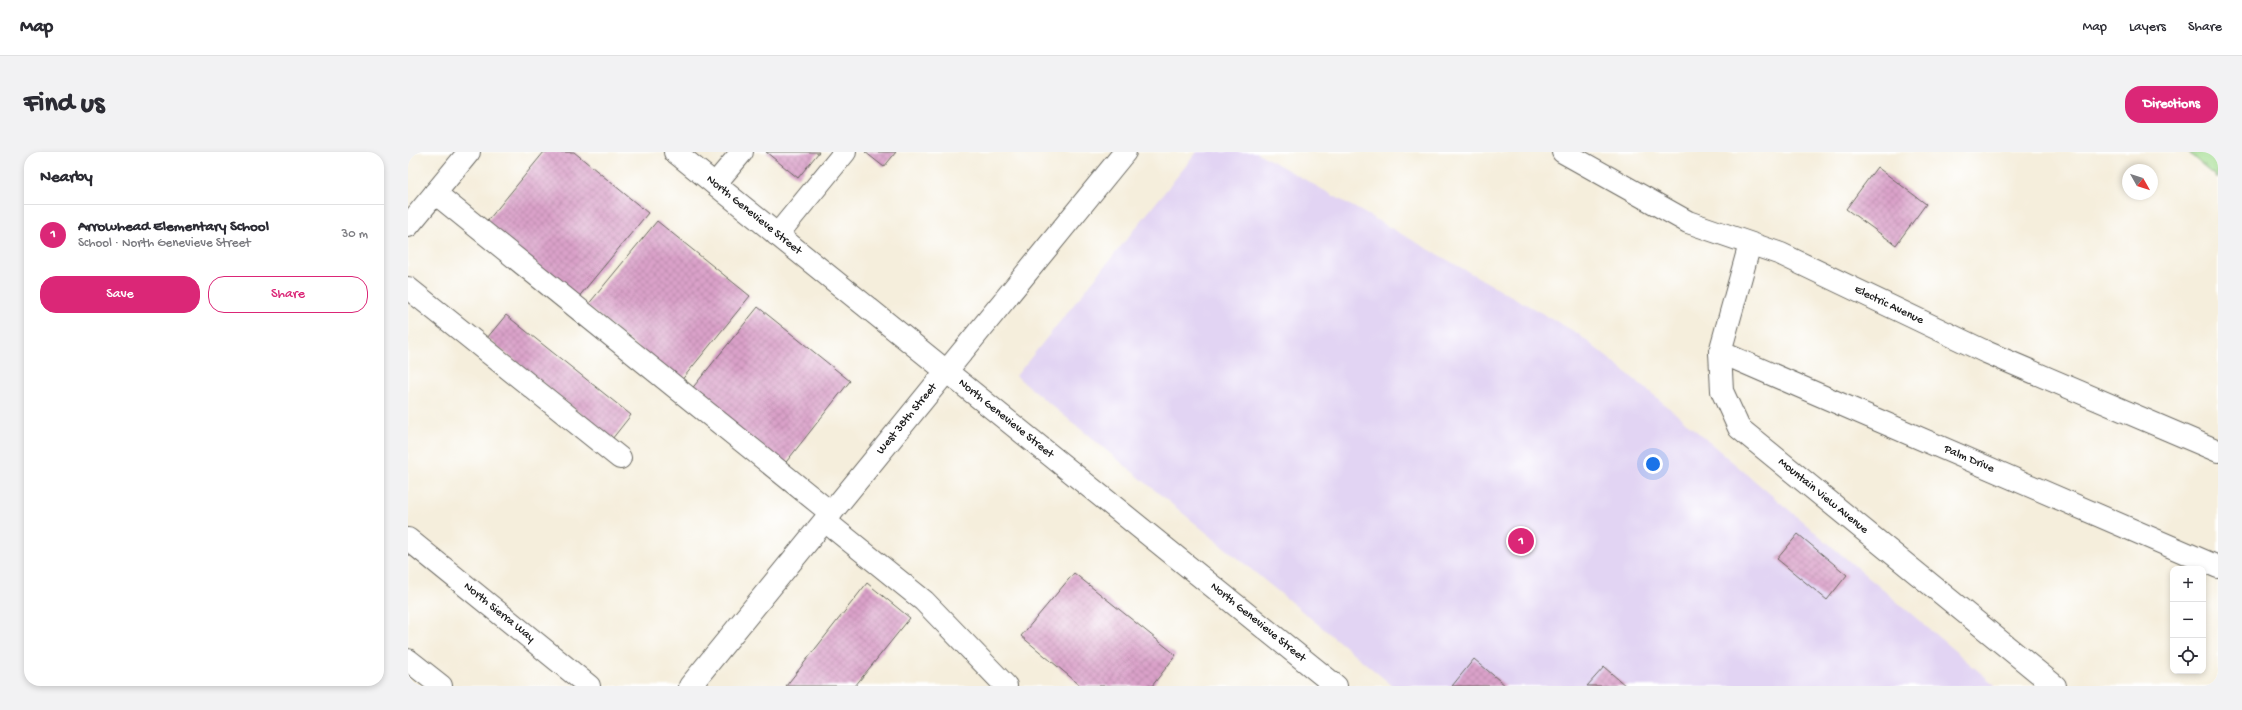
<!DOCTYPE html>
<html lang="en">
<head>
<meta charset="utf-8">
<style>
  :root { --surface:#fff; --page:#f2f2f3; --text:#2b2b33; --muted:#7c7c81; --line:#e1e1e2; --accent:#db2777 }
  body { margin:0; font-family:"Gochi Hand",sans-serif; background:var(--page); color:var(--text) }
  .controls { position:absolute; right:12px; bottom:12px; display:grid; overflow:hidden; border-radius:8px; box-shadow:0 2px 6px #0003 }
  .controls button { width:36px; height:36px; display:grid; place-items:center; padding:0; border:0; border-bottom:1px solid var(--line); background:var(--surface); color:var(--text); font:20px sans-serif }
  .compass { position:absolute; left:1714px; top:12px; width:36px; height:36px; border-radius:50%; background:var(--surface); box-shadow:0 2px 6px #0003; rotate:129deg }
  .you { position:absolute; left:1245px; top:312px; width:14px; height:14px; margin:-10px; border:3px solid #fff; border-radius:50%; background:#1a73e8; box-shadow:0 0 0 6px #1a73e833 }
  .badge { display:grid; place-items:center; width:26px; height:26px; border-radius:50%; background:var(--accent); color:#fff; font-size:13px; font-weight:700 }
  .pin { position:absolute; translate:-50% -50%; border:2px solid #fff; box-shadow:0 1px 4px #0006 }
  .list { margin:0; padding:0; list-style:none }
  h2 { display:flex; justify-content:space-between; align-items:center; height:52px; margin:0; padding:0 16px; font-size:17px }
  h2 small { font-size:13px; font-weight:400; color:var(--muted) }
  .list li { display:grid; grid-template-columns:26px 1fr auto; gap:12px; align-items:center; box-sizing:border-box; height:60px; padding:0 16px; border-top:1px solid var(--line) }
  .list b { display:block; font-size:15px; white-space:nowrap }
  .list p { margin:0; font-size:13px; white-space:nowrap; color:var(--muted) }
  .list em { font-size:13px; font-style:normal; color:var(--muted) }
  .actions { display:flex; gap:8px; padding:12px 16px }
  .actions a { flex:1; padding:9px 0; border:1px solid var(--accent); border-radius:16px; text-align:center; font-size:14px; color:var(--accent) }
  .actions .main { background:var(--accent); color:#fff }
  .icon { flex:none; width:22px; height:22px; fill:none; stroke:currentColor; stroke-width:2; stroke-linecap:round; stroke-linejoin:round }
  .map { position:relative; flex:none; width:1810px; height:534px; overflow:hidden; border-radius:16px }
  header { display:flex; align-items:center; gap:24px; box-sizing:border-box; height:56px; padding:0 20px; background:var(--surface); border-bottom:1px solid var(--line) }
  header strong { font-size:19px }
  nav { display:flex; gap:22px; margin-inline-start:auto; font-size:14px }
  .intro { display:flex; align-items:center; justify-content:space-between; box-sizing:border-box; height:96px; padding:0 24px }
  h1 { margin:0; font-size:28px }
  .button { padding:10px 18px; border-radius:16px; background:var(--accent); color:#fff; font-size:14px; font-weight:700 }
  main { display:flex; gap:24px; padding:0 24px }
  aside { flex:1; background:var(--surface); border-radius:16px; box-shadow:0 2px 6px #0003 }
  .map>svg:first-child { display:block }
  .built { fill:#e2d4f3 }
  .park { fill:url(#park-crowns); stroke:#5f7c55 }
  .building { fill:url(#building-cross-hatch) }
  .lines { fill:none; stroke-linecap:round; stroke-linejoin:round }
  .minor-casing { stroke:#68665f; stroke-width:24 }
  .minor { stroke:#fff; stroke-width:22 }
  .labels { text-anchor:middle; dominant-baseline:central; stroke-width:3; stroke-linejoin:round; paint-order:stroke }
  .street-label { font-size:12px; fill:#1c1c1c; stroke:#fff }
</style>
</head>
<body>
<header>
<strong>Map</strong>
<nav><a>Map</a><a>Layers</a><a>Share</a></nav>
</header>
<div class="intro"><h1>Find us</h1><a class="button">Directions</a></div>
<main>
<aside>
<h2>Nearby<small></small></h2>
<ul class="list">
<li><span class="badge">1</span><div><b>Arrowhead Elementary School</b><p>School · North Genevieve Street</p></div><em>30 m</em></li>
</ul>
<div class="actions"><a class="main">Save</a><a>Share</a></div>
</aside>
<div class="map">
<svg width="1810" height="534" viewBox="0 0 1810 534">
  <defs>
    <pattern id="park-crowns" width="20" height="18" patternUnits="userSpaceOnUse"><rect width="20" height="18" fill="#a2dc8e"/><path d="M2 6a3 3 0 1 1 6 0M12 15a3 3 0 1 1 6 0" fill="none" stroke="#8bbc7a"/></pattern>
    <pattern id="building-cross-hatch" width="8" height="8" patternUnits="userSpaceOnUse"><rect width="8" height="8" fill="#daa1c9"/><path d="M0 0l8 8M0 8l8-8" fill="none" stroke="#ba8aac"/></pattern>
  </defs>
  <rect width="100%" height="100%" fill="#fff"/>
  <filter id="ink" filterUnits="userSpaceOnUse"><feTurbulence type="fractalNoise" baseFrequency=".025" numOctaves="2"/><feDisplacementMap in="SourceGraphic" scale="8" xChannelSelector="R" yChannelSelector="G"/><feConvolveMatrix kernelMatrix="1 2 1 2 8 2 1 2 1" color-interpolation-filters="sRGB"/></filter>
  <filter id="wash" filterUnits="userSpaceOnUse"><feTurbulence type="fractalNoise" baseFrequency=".012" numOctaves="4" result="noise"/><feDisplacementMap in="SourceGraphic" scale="16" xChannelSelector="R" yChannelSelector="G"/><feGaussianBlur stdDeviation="0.9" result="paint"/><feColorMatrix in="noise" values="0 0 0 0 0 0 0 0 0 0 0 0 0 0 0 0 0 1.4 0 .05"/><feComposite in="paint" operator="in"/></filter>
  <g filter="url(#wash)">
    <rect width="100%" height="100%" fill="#f5eedc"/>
    <!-- built -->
    <path class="built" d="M789,0H848L1169,181L1247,244L1588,534H985L608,224Z"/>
    <!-- park -->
    <path class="park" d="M1779,0H1810V26Z"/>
    <g id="blocks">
      <!-- building -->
      <path class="building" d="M136,0H166L240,61L169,147L77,72Z
        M358,0H411L390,26Z
        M457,0H488L476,15Z
        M1469,15L1518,52L1488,93L1438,57Z
        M249,69L342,144L272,230L179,154Z
        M350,155L442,229L375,314L282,239Z
        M98,163L223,263L204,287L79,186Z
        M1390,382L1439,423L1419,448L1369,407Z
        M666,421L768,503L744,534H673L613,484Z
        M459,431L502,466L447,534H378Z
        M1066,507L1098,534H1044Z
        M1196,515L1218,534H1179Z"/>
    </g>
  </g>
  <g filter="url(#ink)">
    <use href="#blocks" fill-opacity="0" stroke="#68665f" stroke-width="1"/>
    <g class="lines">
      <!-- minor casing -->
      <g class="minor-casing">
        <g id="minor">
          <path id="s1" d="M267,0L928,534"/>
          <path id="s2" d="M1155,0L1280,70L1373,102L1578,200L1810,299"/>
          <path d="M307,32L334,0"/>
          <path d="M27,41L423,361"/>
          <path d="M0,74L61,0"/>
          <path d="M369,83L437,0"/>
          <path id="s3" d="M1342,92L1312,200L1314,239L1331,276L1647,534"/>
          <path d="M0,136L212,306"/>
          <path id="s4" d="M1312,200L1810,415"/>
          <path d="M417,369L516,449L598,534"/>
          <path id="s5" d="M0,387L181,534"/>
          <path d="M0,508L33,534"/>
          <path id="s6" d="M282,534L717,0"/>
        </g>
      </g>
      <!-- minor -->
      <use href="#minor" class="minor"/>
    </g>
  </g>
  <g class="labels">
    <!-- street labels -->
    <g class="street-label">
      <text stroke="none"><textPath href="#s1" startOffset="101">North Genevieve Street</textPath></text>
      <text stroke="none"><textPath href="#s2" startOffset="361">Electric Avenue</textPath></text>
      <text stroke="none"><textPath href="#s6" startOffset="344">West 38th Street</textPath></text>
      <text stroke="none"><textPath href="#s1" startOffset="425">North Genevieve Street</textPath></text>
      <text stroke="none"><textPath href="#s4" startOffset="271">Palm Drive</textPath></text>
      <text stroke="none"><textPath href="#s3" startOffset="300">Mountain View Avenue</textPath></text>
      <text stroke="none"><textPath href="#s5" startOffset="117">North Sierra Way</textPath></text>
      <text stroke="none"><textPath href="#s1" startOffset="749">North Genevieve Street</textPath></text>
    </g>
  </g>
</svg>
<div class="controls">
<button>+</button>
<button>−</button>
<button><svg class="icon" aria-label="locate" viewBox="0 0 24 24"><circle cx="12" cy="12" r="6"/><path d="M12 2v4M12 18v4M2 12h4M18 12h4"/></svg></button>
</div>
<svg class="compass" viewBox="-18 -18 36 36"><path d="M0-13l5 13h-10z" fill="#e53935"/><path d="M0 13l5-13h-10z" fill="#7c7c81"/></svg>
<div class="you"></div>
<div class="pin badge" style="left:1113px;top:389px">1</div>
</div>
</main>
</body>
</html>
